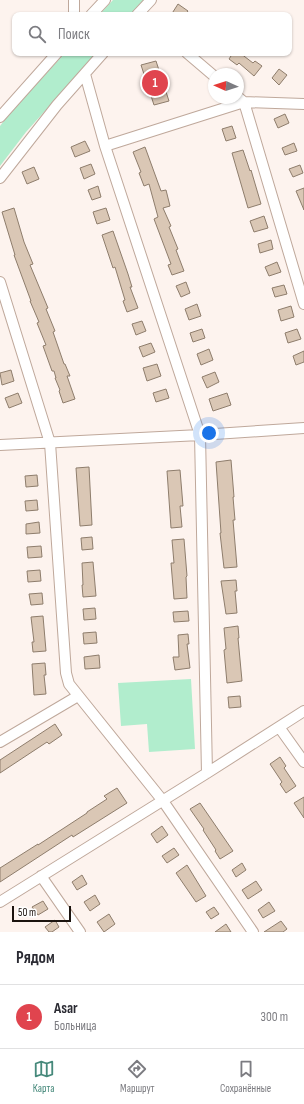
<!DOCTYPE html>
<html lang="ru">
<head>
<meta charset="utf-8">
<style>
  :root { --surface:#fff; --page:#f7f7f7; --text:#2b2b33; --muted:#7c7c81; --line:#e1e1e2; --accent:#46897b }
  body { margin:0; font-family:"Sofia Sans Condensed",sans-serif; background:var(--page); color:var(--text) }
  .compass { position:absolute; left:208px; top:68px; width:36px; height:36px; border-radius:50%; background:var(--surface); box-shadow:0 1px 3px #0004; rotate:273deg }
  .scale { position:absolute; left:12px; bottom:10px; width:59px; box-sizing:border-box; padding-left:4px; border:2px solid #1b130e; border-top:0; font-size:11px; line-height:14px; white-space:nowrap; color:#1b130e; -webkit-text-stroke:3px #fff; paint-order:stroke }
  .you { position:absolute; left:209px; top:433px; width:14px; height:14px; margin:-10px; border:3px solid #fff; border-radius:50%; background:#1a73e8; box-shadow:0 0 0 6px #1a73e833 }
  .badge { display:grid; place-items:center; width:26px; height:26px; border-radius:50%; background:var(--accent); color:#fff; font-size:13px; font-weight:700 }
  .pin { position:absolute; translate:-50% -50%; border:2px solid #fff; box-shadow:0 1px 4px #0006 }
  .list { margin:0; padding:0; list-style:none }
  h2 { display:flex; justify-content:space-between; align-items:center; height:52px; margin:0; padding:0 16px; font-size:17px }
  h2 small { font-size:13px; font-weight:400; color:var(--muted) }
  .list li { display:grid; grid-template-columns:26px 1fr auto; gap:12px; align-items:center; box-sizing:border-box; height:64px; padding:0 16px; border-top:1px solid var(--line) }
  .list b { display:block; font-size:15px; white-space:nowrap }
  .list p { margin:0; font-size:13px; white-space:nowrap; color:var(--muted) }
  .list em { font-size:13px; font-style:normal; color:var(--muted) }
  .icon { flex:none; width:22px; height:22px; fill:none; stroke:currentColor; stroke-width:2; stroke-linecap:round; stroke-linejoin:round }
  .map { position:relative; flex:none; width:304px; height:932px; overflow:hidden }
  .search { position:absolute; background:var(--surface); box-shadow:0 1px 3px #0004; left:12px; right:12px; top:12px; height:44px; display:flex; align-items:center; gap:10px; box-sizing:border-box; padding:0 14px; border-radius:8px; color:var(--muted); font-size:15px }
  .sheet { height:116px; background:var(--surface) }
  nav { display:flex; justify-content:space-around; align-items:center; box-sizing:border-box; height:56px; border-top:1px solid var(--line); background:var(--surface); font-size:11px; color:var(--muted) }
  nav a { display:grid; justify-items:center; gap:2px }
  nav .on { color:var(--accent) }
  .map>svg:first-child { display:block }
  .green { fill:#b1edcd }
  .building { fill:#dac7b5; stroke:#8e7d6c }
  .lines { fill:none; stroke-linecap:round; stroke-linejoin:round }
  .minor-casing { stroke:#bfa89b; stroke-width:12 }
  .minor { stroke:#fff; stroke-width:10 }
</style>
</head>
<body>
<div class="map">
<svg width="304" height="932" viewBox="0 0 304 932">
  <rect width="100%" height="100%" fill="#fdf3ee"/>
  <!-- green -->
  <path class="green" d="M113,0H145L132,15H99Z
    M65,53H97L26,132L0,166V126L11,112Z
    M191,679L195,749L149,752L147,724L121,726L118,683Z"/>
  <!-- building -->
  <path class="building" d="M178,4L188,11L185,15H171Z
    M233,53H240L253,63L255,61L262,66L254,76L239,63L237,65L229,59Z
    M156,61L169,101L154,105L141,65Z
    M279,69L287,75L279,85L272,78Z
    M285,114L289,123L278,128L274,119Z
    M232,126L236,138L226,141L222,129Z
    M85,141L90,151L75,157L71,147Z
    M294,143L297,151L285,155L282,148Z
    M145,147L161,191L166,190L170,206L163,208L171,226L169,227L178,249L176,250L184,271L172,275L168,265L171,264L154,219L158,217L149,184L144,186L139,173L141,172L133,152Z
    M243,150L250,171L251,170L261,204L248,208L232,153Z
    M91,164L95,174L84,179L80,168Z
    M300,165L303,173L293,177L289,169Z
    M34,167L39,179L27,184L22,172Z
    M98,186L101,197L92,200L88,190Z
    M304,188V210L296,191Z
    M14,208L24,242L33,264L30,265L48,308L46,309L55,331L53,332L64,364H65L70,376H67L75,399L63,403L59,391L60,390L55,378H56L54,371H52L43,346L46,345L37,323L39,322L30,301H31L14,255H15L2,212Z
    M106,208L110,220L97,224L93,212Z
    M264,216L268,228L254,232L250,221Z
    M113,231L128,274L132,287H130L138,308L127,312L123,301L125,300L115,267L113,268L102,235Z
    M271,240L273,249L260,253L258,244Z
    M277,262L281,272L269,276L265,267Z
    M186,282L190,293L181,297L176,286Z
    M284,285L287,294L275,297L272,288Z
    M197,304L201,316L189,320L185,309Z
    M291,306L294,317L281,321L278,310Z
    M142,321L146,331L136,335L132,324Z
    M202,329L205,338L193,342L190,333Z
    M297,329L301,339L288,343L285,333Z
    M151,343L155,352L143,357L139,347Z
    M209,349L213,360L201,365L197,354Z
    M304,351V362L296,365L293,356Z
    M157,364L161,376L147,381L143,368Z
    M11,370L14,381L2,385L0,373Z
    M215,372L219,382L207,388L202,377Z
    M166,389L169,398L156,402L153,393Z
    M18,393L22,403L9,408L5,398Z
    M227,393L231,405L213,411L209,399Z
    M231,460L234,497H233L235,520H233L237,567L224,568L220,533H221L216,462Z
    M89,467L92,525L80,526L76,468Z
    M180,470L183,506H180L182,527L171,528L167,471Z
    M37,475L38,486L26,487L25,476Z
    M37,500L38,510L26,511L25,501Z
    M39,522L40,533L26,534V524Z
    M92,537L93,549L82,550L81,538Z
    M184,539L187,576L186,577L187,598L174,599L171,563H174L172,540Z
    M41,546L42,557L28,558L27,547Z
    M93,562L96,596L83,597L82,585H83L82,563Z
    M40,570L41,581L28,582L27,571Z
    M236,580L237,591H235L237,613L226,614L221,581Z
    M42,593L43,604L31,605L29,594Z
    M95,608L96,619L84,620L83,609Z
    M188,611L189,621L174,622L173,612Z
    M43,616L46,651L33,652L32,642H34L31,617Z
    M238,626L239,638H238L242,681L227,683L224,650L226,649L224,628Z
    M96,632L97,643L84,644L83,633Z
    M188,634L189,644H187L190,668L175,670L173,657H179L178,635Z
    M99,655L100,668L85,669L84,657Z
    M45,663L46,675H44L46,694L34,695L32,664Z
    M240,696L241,707L229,708L228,697Z
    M55,724L62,735L49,744L47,742L0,773V760Z
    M280,757L286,766L284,768L296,786L286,793L280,784L282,782L270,764Z
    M117,788L127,803L73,837L72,835L0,882V868L38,844V845L87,813V812L107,799L104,796Z
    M304,797V818L294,803Z
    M200,803L233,851L220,859L215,851L216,850L203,830L204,829L190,809Z
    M162,826L168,835L157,843L151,834Z
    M174,848L179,855L167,863L162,856Z
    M242,863L246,870L236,877L232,870Z
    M187,865L206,896L196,902L176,873Z
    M82,875L87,884L77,890L72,882Z
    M256,881L262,890L248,899L242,890Z
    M95,895L100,904L90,911L84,902Z
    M43,901L48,909L38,915L32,907Z
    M269,902L275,911L263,918L258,910Z
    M214,907L219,914L211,919L206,912Z
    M109,914L115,924L104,932L97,922Z
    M55,920L59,927L52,932H49L45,927Z
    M281,921L287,929L283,932H264Z
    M226,924L231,932H215Z"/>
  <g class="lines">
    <!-- minor casing -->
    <g class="minor-casing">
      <path id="minor" d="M74,15V0
        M91,15L105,0
        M137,15L151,0
        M187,53L214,76
        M85,74L105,146L200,435L207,773
        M238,97L244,102L304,304
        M0,117L57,53
        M105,146L244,102L304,104
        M0,178L57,105L103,53
        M0,282L50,443L66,673L69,684L163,801L253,932
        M0,445L200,435L304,428
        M279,727L304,762
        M0,742L78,696
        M41,876L80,932
        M0,902L207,773L304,711"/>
    </g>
    <!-- minor -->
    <use href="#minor" class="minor"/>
  </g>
</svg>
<svg class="compass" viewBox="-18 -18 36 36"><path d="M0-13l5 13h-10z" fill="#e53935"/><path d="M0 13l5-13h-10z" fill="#7c7c81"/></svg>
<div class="scale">50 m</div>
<div class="you"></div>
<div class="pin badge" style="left:155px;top:83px;background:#e0444e">1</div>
<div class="search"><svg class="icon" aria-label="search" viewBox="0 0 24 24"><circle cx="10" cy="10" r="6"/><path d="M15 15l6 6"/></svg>Поиск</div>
</div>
<section class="sheet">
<h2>Рядом<small></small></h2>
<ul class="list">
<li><span class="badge" style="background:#e0444e">1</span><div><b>Asar</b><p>Больница</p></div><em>300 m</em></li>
</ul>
</section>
<nav>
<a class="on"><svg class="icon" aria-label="map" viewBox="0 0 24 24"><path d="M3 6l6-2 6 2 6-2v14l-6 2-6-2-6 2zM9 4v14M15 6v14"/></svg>Карта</a>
<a><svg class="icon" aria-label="directions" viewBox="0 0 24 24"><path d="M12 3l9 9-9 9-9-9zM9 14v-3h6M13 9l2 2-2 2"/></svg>Маршрут</a>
<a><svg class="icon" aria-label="saved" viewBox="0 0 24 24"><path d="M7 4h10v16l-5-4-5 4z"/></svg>Сохранённые</a>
</nav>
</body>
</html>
